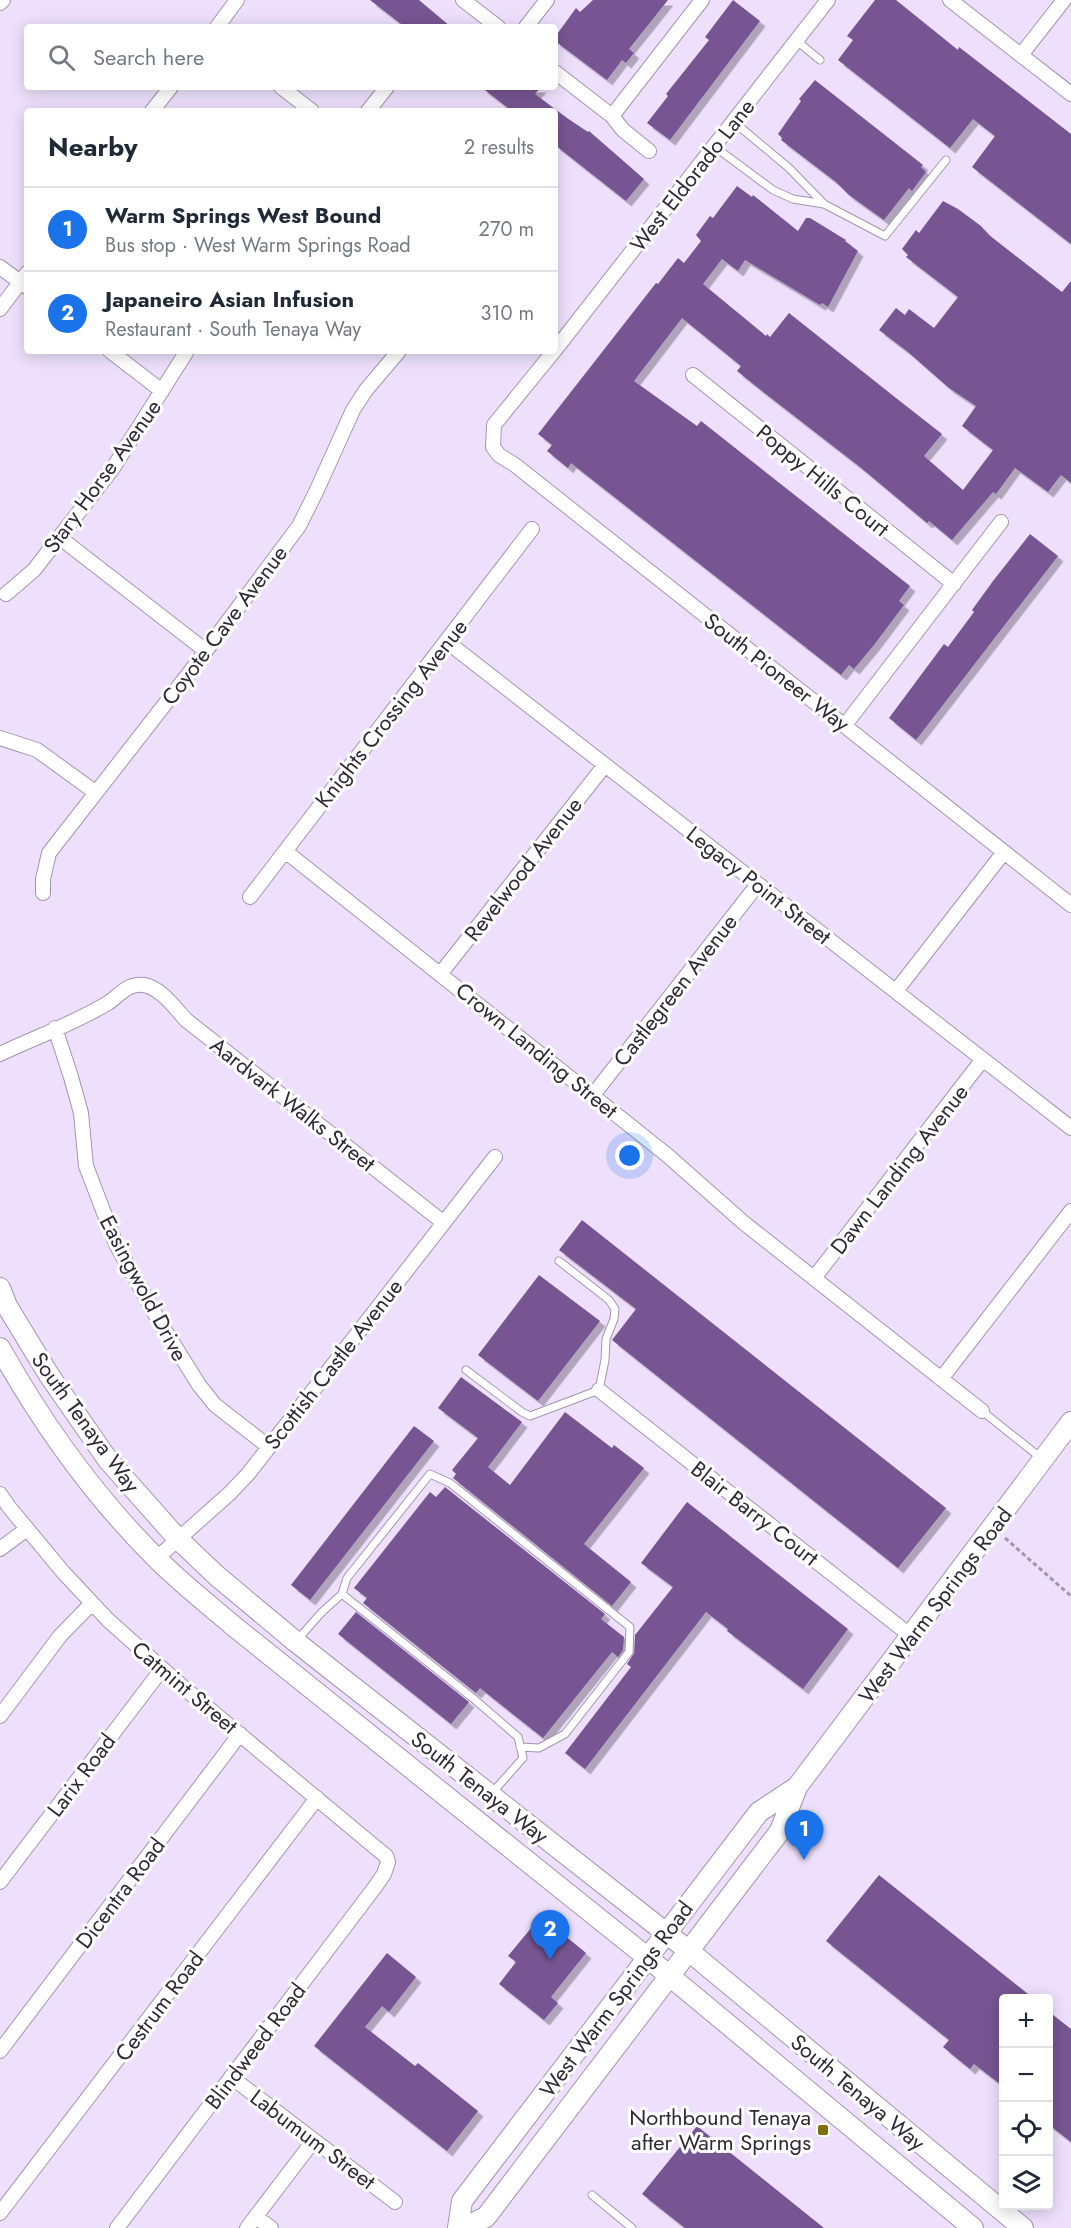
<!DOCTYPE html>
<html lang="en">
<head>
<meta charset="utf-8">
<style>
  :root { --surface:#fff; --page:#f6f6f7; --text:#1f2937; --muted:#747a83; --line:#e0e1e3; --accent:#1a73e8 }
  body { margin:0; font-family:Jost,sans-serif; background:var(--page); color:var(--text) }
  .controls { position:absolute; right:18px; bottom:18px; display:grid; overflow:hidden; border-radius:6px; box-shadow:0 3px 15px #0003 }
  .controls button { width:54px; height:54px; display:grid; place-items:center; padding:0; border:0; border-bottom:2px solid var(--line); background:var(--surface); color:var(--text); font:30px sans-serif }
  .you { position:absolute; left:630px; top:1156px; width:21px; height:21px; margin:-15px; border:4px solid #fff; border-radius:50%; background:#1a73e8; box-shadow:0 0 0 9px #1a73e833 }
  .badge { display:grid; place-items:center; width:39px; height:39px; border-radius:50%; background:var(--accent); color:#fff; font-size:20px; font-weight:700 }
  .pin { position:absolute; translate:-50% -50px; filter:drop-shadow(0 2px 3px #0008) }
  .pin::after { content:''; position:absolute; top:32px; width:21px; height:18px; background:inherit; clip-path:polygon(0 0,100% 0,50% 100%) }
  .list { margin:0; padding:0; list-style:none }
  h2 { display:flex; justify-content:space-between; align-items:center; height:78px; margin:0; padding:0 24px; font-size:26px }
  h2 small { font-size:20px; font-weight:400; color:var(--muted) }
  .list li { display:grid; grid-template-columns:39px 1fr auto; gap:18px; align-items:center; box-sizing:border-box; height:84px; padding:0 24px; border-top:2px solid var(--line) }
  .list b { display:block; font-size:22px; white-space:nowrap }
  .list p { margin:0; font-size:20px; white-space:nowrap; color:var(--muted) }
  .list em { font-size:20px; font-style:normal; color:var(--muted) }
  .icon { flex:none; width:33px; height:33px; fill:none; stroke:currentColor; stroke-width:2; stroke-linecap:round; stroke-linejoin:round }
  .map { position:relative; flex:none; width:1071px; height:2228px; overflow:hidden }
  .search { position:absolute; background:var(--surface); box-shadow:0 3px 15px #0003; left:24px; top:24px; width:534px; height:66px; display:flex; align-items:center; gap:15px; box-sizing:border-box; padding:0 21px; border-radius:6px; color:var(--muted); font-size:22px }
  .panel { position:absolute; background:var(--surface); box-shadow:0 3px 15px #0003; left:24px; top:108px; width:534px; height:246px; border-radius:6px }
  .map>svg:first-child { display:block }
  .building { fill:#775592; filter:url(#shadow) }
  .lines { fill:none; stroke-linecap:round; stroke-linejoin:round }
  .lane-casing { stroke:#a395af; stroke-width:9 }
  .street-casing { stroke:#a395af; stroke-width:16 }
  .secondary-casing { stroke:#a395af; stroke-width:22 }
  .path { stroke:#a196ac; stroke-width:3; stroke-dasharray:4.5 3; stroke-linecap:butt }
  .lane { stroke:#fff; stroke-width:7 }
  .street { stroke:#fff; stroke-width:14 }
  .secondary { stroke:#fff; stroke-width:20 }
  .poi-dot { fill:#7f6f0d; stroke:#fff; stroke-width:2 }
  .labels { text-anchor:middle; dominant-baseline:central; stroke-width:6; stroke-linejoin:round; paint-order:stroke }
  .street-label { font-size:22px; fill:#302a35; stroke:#fff }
  .poi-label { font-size:22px; fill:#302a35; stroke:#fff; text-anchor:end }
</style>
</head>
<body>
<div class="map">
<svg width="1071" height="2228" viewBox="0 0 1071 2228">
  <defs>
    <filter id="shadow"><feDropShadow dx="5.5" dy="5.5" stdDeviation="0" flood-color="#0004"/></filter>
  </defs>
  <rect width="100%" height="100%" fill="#eee0fc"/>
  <!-- building -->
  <path class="building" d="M370,0H419L451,27H405Z
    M593,0H668L629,49L634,53L626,63L622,60L607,80L555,41V37L576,8L580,12Z
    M733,0L760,21L670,140L647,123L668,96L666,94L709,40L705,37Z
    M875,0H896L958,50L959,47L1071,134V244L972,167L995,136L973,119L950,148L838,60L853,40L847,36Z
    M815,80L923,165L921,167L926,172L912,191L909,188L884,220L849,195L836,182L781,140L782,138L778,134L801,101L799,99Z
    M481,87H541L535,94L567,118L588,132L589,131L644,179L626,201L555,145V111H512Z
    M737,186L752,197L753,195L798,231L806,218H810L846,240L845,241L858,251L828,307L822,303L820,305L745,260L738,271L722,259L703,284L766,336L767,334L770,337L789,313L896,398L942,434L924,456L963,490L993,450L962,426L976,406L949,388L908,352L879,330L896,308L905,315L909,309L934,328L958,297L906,257L908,255L902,249L916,230L919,233L943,201L958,209L981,226L989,235L1062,292L1071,281V483L1061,475L1048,492L1015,468L996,494L993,492L952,540L929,521L927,523L860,467L762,391L737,371L741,366L682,318L634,381L697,426L701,421L910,586L899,601L904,605L874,645L854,669L849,665L841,675L571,463L568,468L547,451L552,445L538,434L656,283L658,284L678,258L684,263L701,241L696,235L710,216L713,218Z
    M1030,534L1058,556L916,740L889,718L944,644L948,647L974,612L972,610L993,581Z
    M582,1220L946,1508L898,1568L612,1340L636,1309L559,1250Z
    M539,1275L600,1321L538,1401L478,1355Z
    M461,1377L522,1422L488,1467L510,1485L565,1412L612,1448L614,1445L644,1468L584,1544L631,1582L612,1606L453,1478L456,1474L452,1470L478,1438L438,1408Z
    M414,1426L434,1441L310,1600L291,1585Z
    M445,1487L605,1614L601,1619L624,1637L623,1650L618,1657L612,1652L543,1738L480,1688L476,1693L363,1603L367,1598L354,1588L430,1492L436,1497Z
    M687,1502L848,1629L803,1689L727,1631L728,1629L706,1612L585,1769L565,1753L631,1667L627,1664L634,1653L635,1635L673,1587L641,1563Z
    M356,1612L469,1702L451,1724L338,1634Z
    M879,1875L1033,1998H1004V2087L974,2064L970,2069L943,2047L949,2040L826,1941Z
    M532,1927L548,1941L558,1930L586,1953L551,1997L558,2003L544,2020L499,1984L516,1962L508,1956Z
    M387,1953L416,1977L389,2012L382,2006L365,2027L415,2066L418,2063L478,2111L447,2151L314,2046Z
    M1048,2011L1071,2029V2142L1048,2124Z
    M697,2126L824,2228H685L642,2194Z"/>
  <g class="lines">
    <!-- lane casing -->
    <g class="lane-casing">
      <path id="lane" d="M797,41L820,60
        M734,122L789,168L824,204
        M715,147L773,190L793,199L824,204L885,236L946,160
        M466,1370L522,1412L530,1416L599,1390L605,1360L606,1339L614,1319L615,1309L609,1300L559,1261
        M982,1411L1041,1458
        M298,1639L322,1612L342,1594
        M492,1793L523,1758L518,1737L474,1699L342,1594L347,1578L430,1474L450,1483L630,1627L629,1652L565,1734L539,1748L520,1747
        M592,2195L632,2228"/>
    </g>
    <!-- street casing -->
    <g class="street-casing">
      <path id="street" d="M463,0L498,27
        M950,0L1071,94
        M0,3L3,0
        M217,27L237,0
        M526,27L547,0
        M1021,55L1064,0
        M555,72L612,116L623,130L649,151
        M281,87L312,111
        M152,111L171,87
        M368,111L387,87
        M612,116L702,0
        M0,267L27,287
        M0,309L27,273
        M555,350L828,0
        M110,351L162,391
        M554,351L494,425L493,447L499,455L515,465L1071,905
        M693,375L954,584
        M59,537L206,651
        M6,594L34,570L113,468L187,351
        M446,641L1071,1128
        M845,725L1001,522
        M0,738L37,750L95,792
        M285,851L667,1155L744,1223L982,1411
        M43,893V879L49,853L190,672L299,526L316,492L353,410L366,390L399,351
        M250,897L532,529
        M441,973L605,765
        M896,991L1004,852
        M55,1028L71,1077L81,1113L86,1166L116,1244L159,1321L199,1385L215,1405L269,1447
        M0,1054C36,1037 75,1023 108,1003C120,995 127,983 144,985C161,988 175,1008 186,1020L444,1223
        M593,1095L758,884
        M814,1278L983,1059
        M941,1379L1071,1211
        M599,1390L911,1636
        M0,1494L9,1507L63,1572L108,1620L184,1688L375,1847L386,1856L388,1862L384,1874L375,1887L117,2228
        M0,1549L27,1529
        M157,1558L230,1493L248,1474L495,1157
        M0,1716L60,1636L92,1603
        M0,1882L162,1669
        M0,2051L240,1734
        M231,2077L395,2202
        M0,2213L317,1798
        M256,2217L271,2228
        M247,2228L314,2140"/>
    </g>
    <!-- secondary casing -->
    <g class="secondary-casing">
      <path id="secondary" d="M0,1288L7,1306L49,1375L108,1460L178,1539L217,1576L296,1642L689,1951L1023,2228
        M0,1348C43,1425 94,1496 156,1558C181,1583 209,1605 236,1628L648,1958L973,2228
        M458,2228L462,2201L759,1812L797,1787
        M463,2228L486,2217L780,1831L797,1787L1071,1422"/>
    </g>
    <!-- path -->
    <path class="path" d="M1005,1538L1071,1596"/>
    <!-- lane -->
    <use href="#lane" class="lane"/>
    <!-- street -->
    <use href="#street" class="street"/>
    <!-- secondary -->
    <use href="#secondary" class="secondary"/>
  </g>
  <!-- markers -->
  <rect class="poi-dot" x="817" y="2124" width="12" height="12" rx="3"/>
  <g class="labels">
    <!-- street labels -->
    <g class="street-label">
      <text transform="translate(692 175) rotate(-52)">West Eldorado Lane</text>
      <text transform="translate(102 476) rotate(-54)">Stary Horse Avenue</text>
      <text transform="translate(823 480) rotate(39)">Poppy Hills Court</text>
      <text transform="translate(224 625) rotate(-53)">Coyote Cave Avenue</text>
      <text transform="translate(777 672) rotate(38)">South Pioneer Way</text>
      <text transform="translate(391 713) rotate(-52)">Knights Crossing Avenue</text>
      <text transform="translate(523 869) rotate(-52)">Revelwood Avenue</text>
      <text transform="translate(759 885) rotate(38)">Legacy Point Street</text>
      <text transform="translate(675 990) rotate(-52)">Castlegreen Avenue</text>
      <text transform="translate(537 1050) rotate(39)">Crown Landing Street</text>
      <text transform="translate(293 1104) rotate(38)">Aardvark Walks Street</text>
      <text transform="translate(899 1169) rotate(-52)">Dawn Landing Avenue</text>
      <text transform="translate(144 1288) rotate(62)">Easingwold Drive</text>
      <text transform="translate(333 1364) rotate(-52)">Scottish Castle Avenue</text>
      <text transform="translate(86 1422) rotate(54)">South Tenaya Way</text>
      <text transform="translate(755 1513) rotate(38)">Blair Barry Court</text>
      <text transform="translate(935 1605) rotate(-53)">West Warm Springs Road</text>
      <text transform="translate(185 1687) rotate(40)">Catmint Street</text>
      <text transform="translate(81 1775) rotate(-53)">Larix Road</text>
      <text transform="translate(480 1787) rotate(38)">South Tenaya Way</text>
      <text transform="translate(120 1893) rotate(-53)">Dicentra Road</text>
      <text transform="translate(616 1999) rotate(-53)">West Warm Springs Road</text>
      <text transform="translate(159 2006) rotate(-53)">Cestrum Road</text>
      <text transform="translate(255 2046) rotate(-53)">Blindweed Road</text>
      <text transform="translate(858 2092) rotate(40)">South Tenaya Way</text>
      <text transform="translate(313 2139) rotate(37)">Labumum Street</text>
    </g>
    <!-- poi labels -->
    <g class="poi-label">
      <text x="811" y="2117">Northbound Tenaya<tspan x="811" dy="25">after Warm Springs</tspan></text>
    </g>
  </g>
</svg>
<div class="controls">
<button>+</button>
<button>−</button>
<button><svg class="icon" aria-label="locate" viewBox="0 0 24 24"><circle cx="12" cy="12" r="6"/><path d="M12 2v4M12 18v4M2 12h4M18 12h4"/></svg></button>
<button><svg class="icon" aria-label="layers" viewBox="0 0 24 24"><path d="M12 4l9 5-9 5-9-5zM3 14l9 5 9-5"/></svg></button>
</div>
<div class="you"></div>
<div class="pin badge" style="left:804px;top:1860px">1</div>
<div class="pin badge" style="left:550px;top:1960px">2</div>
<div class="search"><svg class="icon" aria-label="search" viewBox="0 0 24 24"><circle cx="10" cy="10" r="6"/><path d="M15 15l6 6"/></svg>Search here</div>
<section class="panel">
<h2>Nearby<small>2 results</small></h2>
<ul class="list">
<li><span class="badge">1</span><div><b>Warm Springs West Bound</b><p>Bus stop · West Warm Springs Road</p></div><em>270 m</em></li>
<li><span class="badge">2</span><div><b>Japaneiro Asian Infusion</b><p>Restaurant · South Tenaya Way</p></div><em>310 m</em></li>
</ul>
</section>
</div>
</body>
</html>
